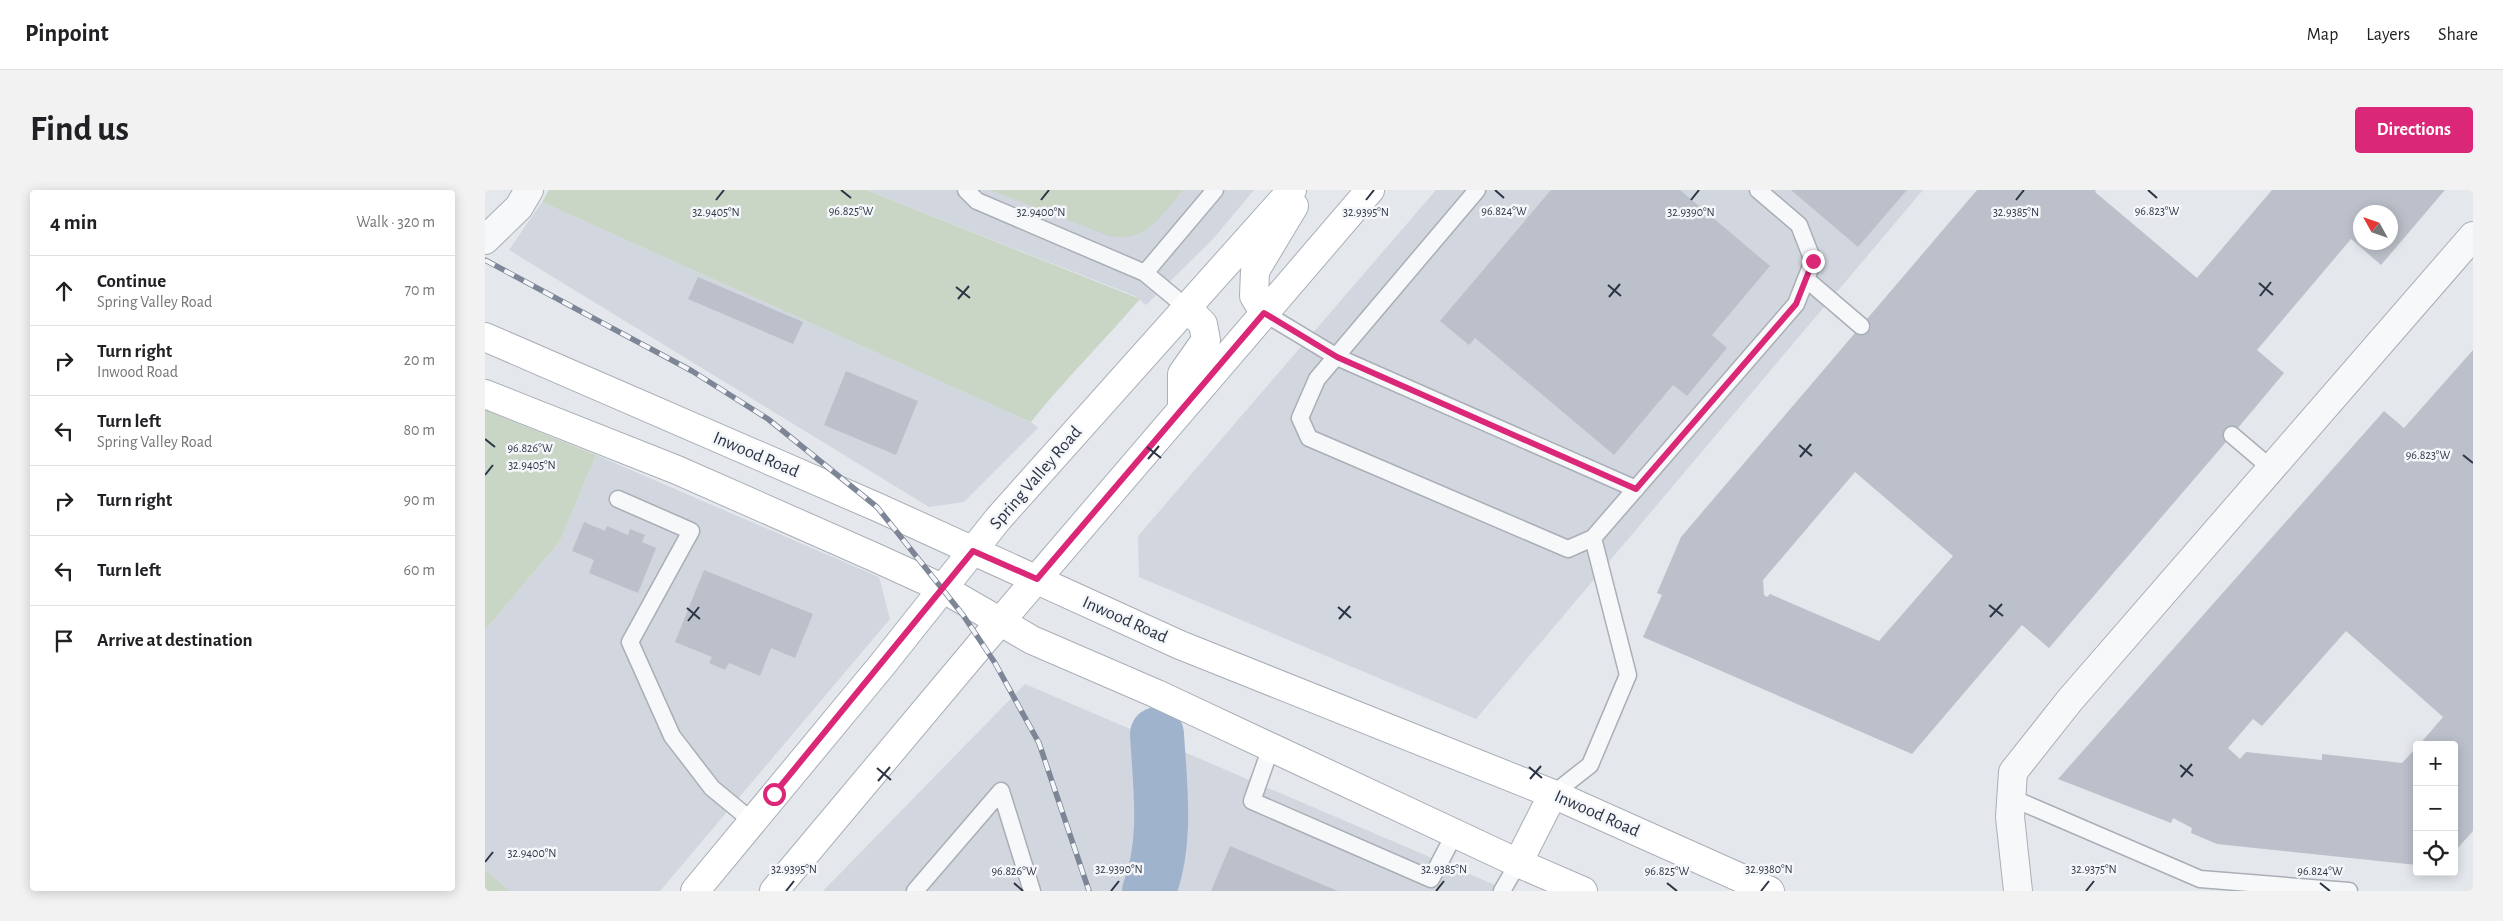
<!DOCTYPE html>
<html lang="en">
<head>
<meta charset="utf-8">
<style>
  :root { --surface:#fff; --page:#f2f2f2; --text:#202124; --muted:#757577; --line:#e0e0e0; --accent:#db2777 }
  body { margin:0; font-family:"Alegreya Sans",sans-serif; background:var(--page); color:var(--text) }
  .controls { position:absolute; right:15px; bottom:15px; display:grid; overflow:hidden; border-radius:5px; box-shadow:0 2px 12px #0003 }
  .controls button { width:45px; height:45px; display:grid; place-items:center; padding:0; border:0; border-bottom:1px solid var(--line); background:var(--surface); color:var(--text); font:25px sans-serif }
  .compass { position:absolute; left:1868px; top:15px; width:45px; height:45px; border-radius:50%; background:var(--surface); box-shadow:0 2px 12px #0003; rotate:310deg }
  .stop { position:absolute; width:15px; height:15px; margin:-11px; border:4px solid #db2777; border-radius:50%; background:#fff }
  .stop.end { background:#db2777; border-color:#fff; box-shadow:0 1px 5px #0008 }
  .list { margin:0; padding:0; list-style:none }
  h2 { display:flex; justify-content:space-between; align-items:center; height:65px; margin:0; padding:0 20px; font-size:21px }
  h2 small { font-size:16px; font-weight:400; color:var(--muted) }
  .list li { display:grid; grid-template-columns:32px 1fr auto; gap:15px; align-items:center; box-sizing:border-box; height:70px; padding:0 20px; border-top:1px solid var(--line) }
  .list b { display:block; font-size:19px; white-space:nowrap }
  .list p { margin:0; font-size:16px; white-space:nowrap; color:var(--muted) }
  .list em { font-size:16px; font-style:normal; color:var(--muted) }
  .icon { flex:none; width:28px; height:28px; fill:none; stroke:currentColor; stroke-width:2; stroke-linecap:round; stroke-linejoin:round }
  .map { position:relative; flex:none; width:1988px; height:701px; overflow:hidden; border-radius:5px }
  header { display:flex; align-items:center; gap:30px; box-sizing:border-box; height:70px; padding:0 25px; background:var(--surface); border-bottom:1px solid var(--line) }
  header strong { font-size:24px }
  nav { display:flex; gap:28px; margin-inline-start:auto; font-size:18px }
  .intro { display:flex; align-items:center; justify-content:space-between; box-sizing:border-box; height:120px; padding:0 30px }
  h1 { margin:0; font-size:35px }
  .button { padding:12px 22px; border-radius:5px; background:var(--accent); color:#fff; font-size:18px; font-weight:700 }
  main { display:flex; gap:30px; padding:0 30px }
  aside { flex:1; background:var(--surface); border-radius:5px; box-shadow:0 2px 12px #0003 }
  .map>svg:first-child { display:block }
  .built { fill:#d2d6de }
  .green { fill:#c9d6c5 }
  .lines { fill:none; stroke-linecap:round; stroke-linejoin:round }
  .river { stroke:#9fb4cc; stroke-width:54 }
  .building { fill:#bbc0ca; fill-rule:evenodd }
  .lane-casing { stroke:#a9aeb7; stroke-width:19 }
  .street-casing { stroke:#a9aeb7; stroke-width:30 }
  .secondary-casing { stroke:#a9aeb7; stroke-width:30 }
  .lane { stroke:#f7f8fa; stroke-width:16 }
  .street { stroke:#f7f8fa; stroke-width:28 }
  .secondary { stroke:#fff; stroke-width:28 }
  .rail-casing { stroke:#7d8696; stroke-width:5.5 }
  .rail { stroke:#f4f6f9; stroke-width:4; stroke-dasharray:11; stroke-linecap:butt }
  .route { stroke:#db2777; stroke-width:6 }
  .ticks { fill:none; stroke:#2b3445; stroke-width:2 }
  .labels { text-anchor:middle; dominant-baseline:central; stroke-width:5; stroke-linejoin:round; paint-order:stroke }
  .street-label { font-size:18px; fill:#2b3445; stroke:#f4f6f9 }
  .ticks-label { font-size:12px; text-anchor:middle; fill:#2b3445; stroke:#f4f6f9; stroke-width:5; stroke-linejoin:round; paint-order:stroke }
</style>
</head>
<body>
<header>
<strong>Pinpoint</strong>
<nav><a>Map</a><a>Layers</a><a>Share</a></nav>
</header>
<div class="intro"><h1>Find us</h1><a class="button">Directions</a></div>
<main>
<aside>
<h2>4 min<small>Walk · 320 m</small></h2>
<ul class="list">
<li><svg class="icon" aria-label="ahead" viewBox="0 0 24 24"><path d="M12 20V5M6 11l6-6 6 6"/></svg><div><b>Continue</b><p>Spring Valley Road</p></div><em>70 m</em></li>
<li><svg class="icon" aria-label="right" viewBox="0 0 24 24"><path d="M7 20v-9h11M14 6l5 5-5 5"/></svg><div><b>Turn right</b><p>Inwood Road</p></div><em>20 m</em></li>
<li><svg class="icon" aria-label="left" viewBox="0 0 24 24"><path d="M17 20v-9H6M10 6l-5 5 5 5"/></svg><div><b>Turn left</b><p>Spring Valley Road</p></div><em>80 m</em></li>
<li><svg class="icon" aria-label="right" viewBox="0 0 24 24"><path d="M7 20v-9h11M14 6l5 5-5 5"/></svg><div><b>Turn right</b></div><em>90 m</em></li>
<li><svg class="icon" aria-label="left" viewBox="0 0 24 24"><path d="M17 20v-9H6M10 6l-5 5 5 5"/></svg><div><b>Turn left</b></div><em>60 m</em></li>
<li><svg class="icon" aria-label="arrive" viewBox="0 0 24 24"><path d="M6 21V4h12l-3 4 3 4H6"/></svg><div><b>Arrive at destination</b></div></li>
</ul>
</aside>
<div class="map">
<svg width="1988" height="701" viewBox="0 0 1988 701">
  <rect width="100%" height="100%" fill="#e4e7ec"/>
  <!-- built -->
  <path class="built" d="M381,0H769L728,49L661,115L650,106Z
    M951,0H1438L991,529L654,387L653,346Z
    M57,12L546,232L553,238L479,312L444,317L24,60Z
    M111,265L394,387L405,429L175,701H25L0,680V440L75,351Z
    M540,494L1024,701H338Z"/>
  <!-- green -->
  <path class="green" d="M64,0H381L655,109C619,151 580,189 546,232L57,12Z
    M505,0H698C675,27 663,52 624,46Z
    M0,220L111,265L75,351L0,440Z
    M0,680L25,701H0Z"/>
  <g class="lines">
    <!-- river -->
    <path class="river" d="M664,701C683,652 675,596 672,544"/>
  </g>
  <!-- building -->
  <path class="building" d="M1066,0H1195L1285,76L1227,145L1242,158L1202,206L1188,195L1129,265L990,148L984,155L955,131Z
    M1306,0H1422L1373,57Z
    M1492,0H1611L1610,2L1712,88L1787,0H1960L1896,75L1866,49L1772,160L1799,183L1747,245L1564,458L1537,435L1427,564L1158,447L1177,405L1172,403L1196,347ZM1876,22H1906V52H1876ZM1370,282L1468,366L1394,451L1285,404L1282,407L1279,405L1278,390Z
    M213,87L318,132L308,154L203,109Z
    M1988,160V641L1969,662V555H1934L1958,527L1861,441L1777,536L1768,529L1743,558L1755,569L1761,562L1837,570V564L1917,573L1932,557V675L1732,654L1706,643L1707,638L1688,628L1686,633L1573,589L1899,221L1919,238Z
    M361,181L433,211L411,265L339,235Z
    M99,332L120,341L122,336L143,345L145,339L160,345L157,352L171,358L153,403L104,383L109,370L87,361Z
    M219,380L328,424L310,468L286,458L275,486L244,473L240,480L224,473L227,467L190,452Z
    M745,656L853,701H726Z"/>
  <g class="lines">
    <!-- lane casing -->
    <g class="lane-casing">
      <path id="lane" d="M481,0L492,11L660,83L702,118
        M992,0L832,189L815,228L824,248L1083,359L1108,348L1311,114L1328,71L1314,35L1273,0
        M660,83L730,0
        M1321,89L1376,136
        M779,123L852,167L1151,299
        M1747,245L1787,279
        M133,309L206,341L145,452L187,546L227,598L267,631
        M786,557L767,611L946,689L970,643
        M1068,604L1105,575L1143,485L1108,348
        M1527,608L1715,689L1864,701
        M430,701L516,601L547,701
        M1017,701L1033,673"/>
    </g>
    <!-- street casing -->
    <g class="street-casing">
      <path id="street" d="M0,50L34,17L44,0
        M1533,701L1525,627L1528,582L1585,510L1988,46"/>
    </g>
    <!-- secondary casing -->
    <g class="secondary-casing">
      <path id="secondary" d="M779,123L769,106L770,81L809,16
        M0,147L392,317L695,455L1068,604L1285,701
        M0,204L192,280L389,367L457,398L547,450L672,504L1033,673L1098,701
        M697,219V184L721,150L718,134L702,118
        M1033,673L1068,604
        M210,701L397,475L513,329L807,0
        M289,701L496,454L885,0"/>
    </g>
    <!-- lane -->
    <use href="#lane" class="lane"/>
    <!-- street -->
    <use href="#street" class="street"/>
    <!-- secondary -->
    <use href="#secondary" class="secondary"/>
    <!-- rail casing -->
    <g class="rail-casing">
      <path id="rail" d="M0,70L207,181L283,229L392,317L478,425L510,473L554,553L604,701"/>
    </g>
    <!-- rail -->
    <use href="#rail" class="rail"/>
  </g>
  <g class="lines">
    <!-- route -->
    <path class="route" d="M289,604L488,361L552,389L779,123L852,167L1151,299L1311,114L1328,71"/>
  </g>
  <!-- ticks -->
  <path class="ticks" d="M356,0L366,8M1010,0L1019,8M1663,0L1672,8M231,10L239,0M556,10L564,0M881,10L889,0M1206,10L1214,0M1531,10L1539,0M1774,93L1788,105M1123,95L1136,106M471,97L485,108M1775,106L1786,92M1124,107L1135,94M473,109L484,96M0,249L10,257M1314,255L1327,266M662,257L676,268M1978,265L1988,273M1315,267L1326,254M663,269L674,256M0,285L8,275M1504,415L1518,426M853,417L866,428M202,418L215,429M1505,427L1517,414M854,429L865,416M203,431L214,417M1695,575L1708,586M1044,577L1057,588M392,578L406,590M1696,587L1707,574M1045,589L1056,576M393,591L405,577M0,672L8,662M529,693L538,701M1182,693L1192,701M1835,693L1845,701M301,701L309,691M626,701L634,691M951,701L959,691M1276,701L1284,691M1601,701L1609,691"/>
  <g class="labels">
    <!-- street labels -->
    <g class="street-label">
      <text transform="translate(271 265) rotate(23)">Inwood Road</text>
      <text transform="translate(551 288) rotate(-49)">Spring Valley Road</text>
      <text transform="translate(640 430) rotate(24)">Inwood Road</text>
      <text transform="translate(1112 624) rotate(24)">Inwood Road</text>
    </g>
  </g>
  <g class="ticks-label">
    <text x="366" y="25">96.825°W</text>
    <text x="1019" y="25">96.824°W</text>
    <text x="1672" y="25">96.823°W</text>
    <text x="231" y="26">32.9405°N</text>
    <text x="556" y="26">32.9400°N</text>
    <text x="881" y="26">32.9395°N</text>
    <text x="1206" y="26">32.9390°N</text>
    <text x="1531" y="26">32.9385°N</text>
    <text x="45" y="262">96.826°W</text>
    <text x="1943" y="269">96.823°W</text>
    <text x="47" y="279">32.9405°N</text>
    <text x="47" y="667">32.9400°N</text>
    <text x="309" y="683">32.9395°N</text>
    <text x="634" y="683">32.9390°N</text>
    <text x="959" y="683">32.9385°N</text>
    <text x="1284" y="683">32.9380°N</text>
    <text x="1609" y="683">32.9375°N</text>
    <text x="529" y="685">96.826°W</text>
    <text x="1182" y="685">96.825°W</text>
    <text x="1835" y="685">96.824°W</text>
  </g>
</svg>
<div class="controls">
<button>+</button>
<button>−</button>
<button><svg class="icon" aria-label="locate" viewBox="0 0 24 24"><circle cx="12" cy="12" r="6"/><path d="M12 2v4M12 18v4M2 12h4M18 12h4"/></svg></button>
</div>
<svg class="compass" viewBox="-18 -18 36 36"><path d="M0-13l5 13h-10z" fill="#e53935"/><path d="M0 13l5-13h-10z" fill="#757577"/></svg>
<div class="stop" style="left:289px;top:604px"></div>
<div class="stop end" style="left:1328px;top:71px"></div>
</div>
</main>
</body>
</html>
